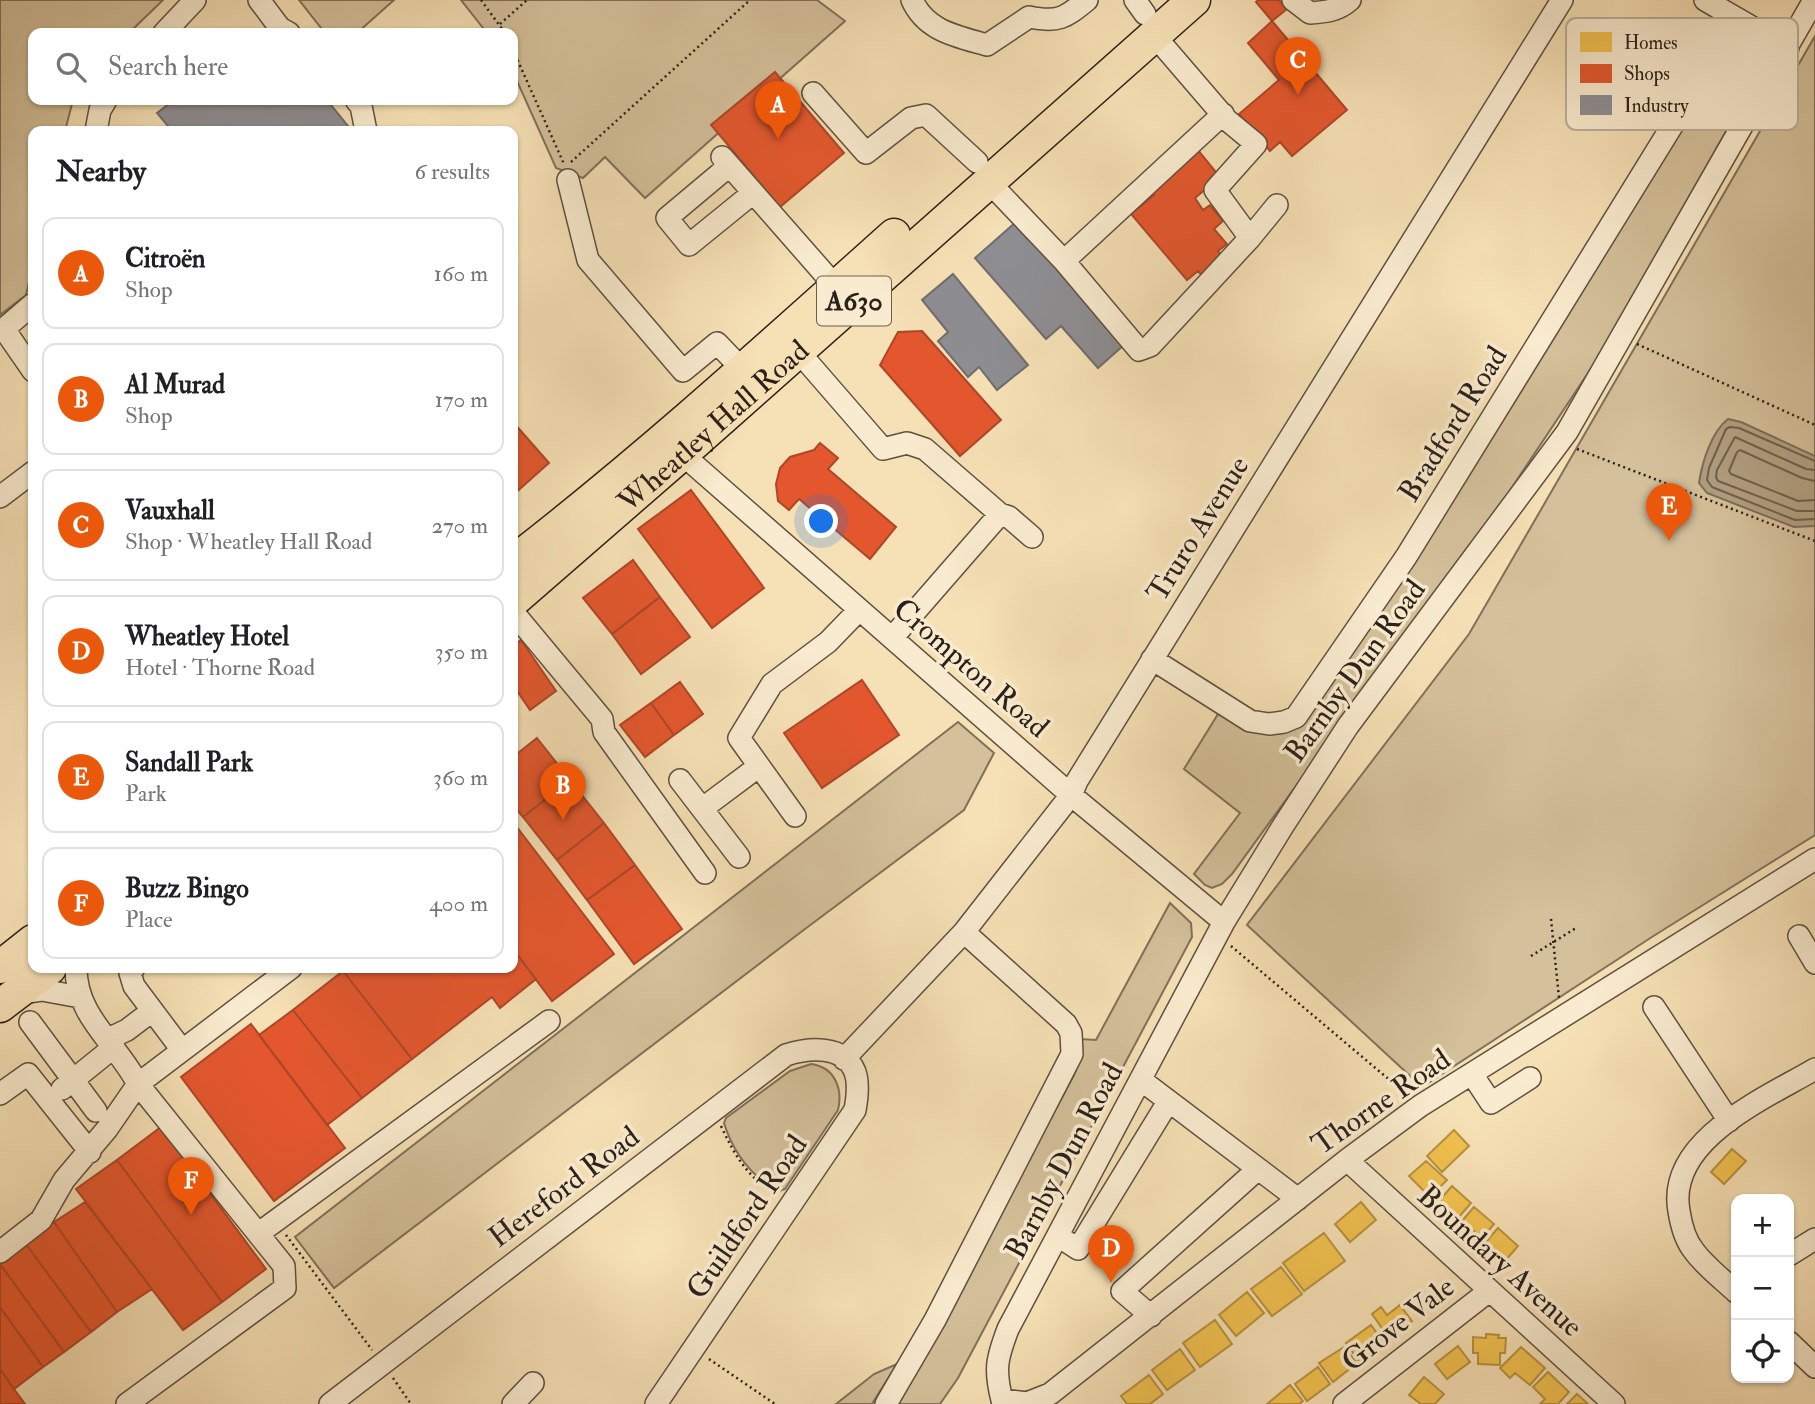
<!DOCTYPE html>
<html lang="en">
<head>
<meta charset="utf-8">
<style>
  :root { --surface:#fff; --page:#f2f2f2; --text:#202124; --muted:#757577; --line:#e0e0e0; --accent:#ea580c }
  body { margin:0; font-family:"IM FELL Double Pica",serif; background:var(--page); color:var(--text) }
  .controls { position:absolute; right:21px; bottom:21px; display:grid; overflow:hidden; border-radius:14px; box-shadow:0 2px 5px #0004 }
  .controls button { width:63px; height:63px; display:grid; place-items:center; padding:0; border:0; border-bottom:2px solid var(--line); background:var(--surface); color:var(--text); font:35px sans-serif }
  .you { position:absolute; left:822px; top:522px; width:24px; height:24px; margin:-18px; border:5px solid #fff; border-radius:50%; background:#1a73e8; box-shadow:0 0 0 10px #1a73e833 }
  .badge { display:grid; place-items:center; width:46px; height:46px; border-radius:50%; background:var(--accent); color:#fff; font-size:23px; font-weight:700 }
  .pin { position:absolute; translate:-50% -58px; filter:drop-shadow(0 2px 4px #0008) }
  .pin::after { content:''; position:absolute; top:37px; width:24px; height:21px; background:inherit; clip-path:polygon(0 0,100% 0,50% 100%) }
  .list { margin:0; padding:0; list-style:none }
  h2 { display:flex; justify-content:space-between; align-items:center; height:91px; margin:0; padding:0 28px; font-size:30px }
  h2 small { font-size:23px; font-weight:400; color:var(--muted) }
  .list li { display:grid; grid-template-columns:46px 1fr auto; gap:21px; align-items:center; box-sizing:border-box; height:112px; margin:0 14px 14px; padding:0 14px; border:2px solid var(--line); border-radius:14px }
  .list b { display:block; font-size:26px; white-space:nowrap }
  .list p { margin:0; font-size:23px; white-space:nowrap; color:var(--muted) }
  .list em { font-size:23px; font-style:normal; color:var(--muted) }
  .icon { flex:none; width:38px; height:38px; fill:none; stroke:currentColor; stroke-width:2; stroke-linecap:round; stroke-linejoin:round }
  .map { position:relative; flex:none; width:1815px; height:1404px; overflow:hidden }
  .search { position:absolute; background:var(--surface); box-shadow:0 2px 5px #0004; left:28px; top:28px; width:490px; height:77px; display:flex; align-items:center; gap:18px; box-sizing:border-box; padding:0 24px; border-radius:14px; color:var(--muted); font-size:26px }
  .panel { position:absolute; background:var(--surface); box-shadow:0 2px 5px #0004; left:28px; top:126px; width:490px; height:847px; border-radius:14px }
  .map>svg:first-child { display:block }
  .green { fill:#d4c09a; stroke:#80705a; stroke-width:2 }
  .water { fill:#b19f80; stroke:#7c6d57; stroke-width:2 }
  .homes { fill:#f2c14e; stroke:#b7913e; stroke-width:2 }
  .shops { fill:#e4572e; stroke:#ad4728; stroke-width:2 }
  .industry { fill:#8d8d92; stroke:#706d6e; stroke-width:2 }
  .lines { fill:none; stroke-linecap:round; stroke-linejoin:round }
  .shore { stroke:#6e604c; stroke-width:2 }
  .minor-casing { stroke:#5e5140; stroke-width:24 }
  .highway-casing { stroke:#2c2119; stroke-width:35 }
  .path { stroke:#2c2119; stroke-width:2.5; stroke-dasharray:2 3.5; stroke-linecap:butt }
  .minor { stroke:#f9ebcf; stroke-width:21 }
  .highway { stroke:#f6e0b5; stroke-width:32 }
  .labels { text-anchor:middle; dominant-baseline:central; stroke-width:7; stroke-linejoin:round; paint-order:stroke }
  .shield { fill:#f9ebcf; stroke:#6a5e50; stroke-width:2 }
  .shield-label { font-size:28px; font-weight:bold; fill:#2c2119 }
  .street-label { font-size:30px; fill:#2c2119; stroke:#f9ebcf }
  .key { fill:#f9ebcf; stroke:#bcae98; stroke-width:2 }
  .key-label { font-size:19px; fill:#2c2119 }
</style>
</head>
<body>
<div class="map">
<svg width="1815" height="1404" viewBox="0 0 1815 1404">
  <rect width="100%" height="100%" fill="#f6e0b5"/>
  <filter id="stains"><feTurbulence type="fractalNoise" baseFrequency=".00286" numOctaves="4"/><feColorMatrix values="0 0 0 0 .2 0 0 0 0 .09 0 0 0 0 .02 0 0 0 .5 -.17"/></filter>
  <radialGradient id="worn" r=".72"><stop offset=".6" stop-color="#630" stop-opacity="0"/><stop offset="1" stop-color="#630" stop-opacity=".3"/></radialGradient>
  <!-- green -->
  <path class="green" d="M0,0H163L129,33H33V100H73L65,131H33V265L26,295L0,315Z
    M299,0H394L357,33H325Z
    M461,0H817L845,21L645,198L605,157L583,178L556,168L513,72V33H487Z
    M1815,36V835L1655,935L1422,1087L1247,925L1469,634Z
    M1740,37H1746L1763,46L1767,59L1596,361L1501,504L1232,874L1222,884L1212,888L1205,885L1194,874L1240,813L1184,769L1218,714C1245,726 1263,741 1292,727L1735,40Z
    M958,722L994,753L964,810L801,932L334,1288L295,1237Z
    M1170,903L1191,923L1192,937L958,1378L940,1404H894L983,1245L1074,1075L1082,1052L1081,1039L1096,1040Z
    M811,1064C835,1067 843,1089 838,1110L785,1189L777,1192C751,1175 733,1153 724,1123L726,1118L790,1071Z
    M897,1364L872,1404H836L874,1374Z"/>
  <!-- water -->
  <path class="water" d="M1728,419L1741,422L1815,456V526L1794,527L1707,493L1699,483C1702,463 1711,432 1728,419Z"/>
  <!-- homes -->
  <path class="homes" d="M1454,1130L1469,1146L1442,1172L1427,1156Z
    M1732,1149L1746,1161L1724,1184L1711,1172Z
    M1426,1161L1447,1180L1430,1197L1409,1176Z
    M1452,1186L1471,1203L1458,1218L1439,1201Z
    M1361,1202L1376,1220L1350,1242L1335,1224Z
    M1474,1207L1494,1224L1482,1238L1462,1221Z
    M1498,1228L1518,1246L1505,1261L1485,1243Z
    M1324,1233L1345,1261L1304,1291L1283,1263Z
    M1281,1267L1302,1294L1272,1316L1251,1289Z
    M1247,1292L1264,1313L1236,1336L1219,1315Z
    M1400,1305L1412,1321L1389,1338L1372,1314L1381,1307L1387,1315Z
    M1215,1320L1232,1344L1200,1367L1183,1343Z
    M1371,1325L1384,1343L1359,1361L1346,1343Z
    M1486,1334L1499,1335L1498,1338H1506L1505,1353H1500V1365L1478,1364V1353H1473V1337L1486,1338Z
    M1458,1346L1470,1362L1447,1379L1435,1364Z
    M1344,1347L1357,1363L1333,1382L1319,1363Z
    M1521,1347L1545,1368L1530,1385L1515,1373L1510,1378L1500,1368Z
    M1180,1349L1195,1370L1167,1390L1152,1370Z
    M1318,1367L1330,1384L1307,1401L1295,1384Z
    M1548,1372L1569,1392L1558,1404H1540L1545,1399L1533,1387Z
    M1149,1375L1163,1394L1150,1404H1127L1121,1396Z
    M1424,1377L1444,1394L1435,1404H1421L1409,1395Z
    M1290,1385L1303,1401L1299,1404H1267Z
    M1577,1394L1588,1404H1567Z"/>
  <!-- shops -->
  <path class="shops" d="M1258,0H1279L1287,9L1272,21L1256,2Z
    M1272,21L1347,110L1292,156L1280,142L1270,151L1239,114L1279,80L1248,43Z
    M775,72L844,153L780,207L711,125Z
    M1197,149L1220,177L1195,198L1203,210L1210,205L1223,221L1214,229L1227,244L1218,251L1226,261L1205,279L1198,271L1187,280L1131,214L1154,195L1150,190Z
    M922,331L1001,420L960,456L880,365L898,332Z
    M513,422L549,463L513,495Z
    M820,443L838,458L828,469L896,527L870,559L799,499L789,510L778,501L776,484L780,468L790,457L814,450Z
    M691,490L764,588L712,628L638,529Z
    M633,560L660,597L612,634L583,598Z
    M660,597L690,637L641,674L612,634Z
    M521,640L556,691L530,710L513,685V646Z
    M862,680L899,735L822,788L784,733Z
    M680,682L703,714L674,735L651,703Z
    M651,703L674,735L645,757L620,725Z
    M537,738L570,780L523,817L513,805V757Z
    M570,780L604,823L557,860L523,817Z
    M513,822L614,954L552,1001L513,949Z
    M604,823L635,865L587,900L557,860Z
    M635,865L682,929L634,964L587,900Z
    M513,949L536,979L500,1008L492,997L412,1059L343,971L347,968H513Z
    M343,971L412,1059L362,1098L293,1010Z
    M293,1010L362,1098L327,1125L259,1035Z
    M251,1024L345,1148L274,1201L181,1077Z
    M161,1127L266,1269L222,1302L117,1160Z
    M117,1160L222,1302L183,1330L76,1189Z
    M85,1202L152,1289L117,1312L54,1222Z
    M54,1222L117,1312L91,1332L25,1243Z
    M25,1243L91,1332L64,1352L0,1264V1260Z
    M0,1264L64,1352L43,1367L0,1307Z
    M0,1307L43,1367L14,1389L0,1369Z
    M0,1369L14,1389L25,1404H0Z"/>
  <!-- industry -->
  <path class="industry" d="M174,100H327L352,131H172L157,113Z
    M1016,222L1124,345L1098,368L1061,326L1046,339L975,258Z
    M953,274L1028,365L997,390L979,367L968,377L938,341L948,332L922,300Z"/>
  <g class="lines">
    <!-- shore -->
    <path class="shore" d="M1815,461L1739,428L1730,427L1726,429L1709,468L1707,480L1712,487L1795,520L1815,519
      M1815,470L1806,469L1735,437L1717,470L1716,477L1718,481L1797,511H1815
      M1815,481L1802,478L1740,450L1737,452L1729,471L1731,474L1798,501L1815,500"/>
    <!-- minor casing -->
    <g class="minor-casing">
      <path id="minor" d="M259,0L280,28L289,33
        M912,0C926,31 956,36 987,45L1029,17C1058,23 1065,18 1087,0
        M1135,0L1145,14
        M1293,0L1310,13C1325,12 1338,11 1350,0
        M1705,0L1788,48
        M164,33L195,0
        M1154,35L1227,120L1256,144L1215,190L1250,238
        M813,93L866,153L911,118L926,115L977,162
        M356,100L361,106L366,131
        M96,131L100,110L106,100
        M722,157L836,287
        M729,166L667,218L689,245L753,193
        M568,180L588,260L683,371L717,343L743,370
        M988,181L1064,261L1139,350L1150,346L1250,238L1277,205
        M1064,261L1223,114
        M33,304L4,329L33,371
        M798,351L883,449L907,443L925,449L1000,514
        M682,454L1071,795L1224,922
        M0,497L33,472
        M513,612L602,719L604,732L705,873
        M892,638L1000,514L1009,517L1032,537
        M1152,659L1250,721L1269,724L1284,722L1296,717L1406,557L1738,19
        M680,780L739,857
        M703,808L758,767
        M795,816L739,738L772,684L828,642L859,610
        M1799,936L1815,963
        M76,968C76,1017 116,1042 138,1084L284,1266L285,1288L127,1404
        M134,968L130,973L134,986L182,1050
        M20,993L42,990L80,997
        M1654,1007L1729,1121
        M30,1022L96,1111
        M108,1039L127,1030L152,1011
        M844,1059L964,932L1071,795L1077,781L1562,0
        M1472,1074L1491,1103L1530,1078
        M1141,1080L1298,1199
        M62,1089L114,1047
        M0,1094L28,1074L90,1152
        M1347,1160L1614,1404
        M259,1233L549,1021
        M1058,1236L1078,1249L1168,1102
        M0,1252L41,1220L64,1180L107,1129L138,1084L291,968
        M1789,1255L1815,1239
        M1736,1292C1722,1279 1705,1266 1694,1251C1685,1240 1681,1224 1679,1211C1666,1140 1766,1098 1815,1069
        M1151,1316L1122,1291L1258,1169
        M1789,1342L1815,1367
        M1002,1400C994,1369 997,1358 1008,1329L1224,922L1283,826L1348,726L1567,432L1814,0
        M1002,1400L1027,1403L1050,1394L1347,1160L1420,1106L1815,859
        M330,1404L786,1055C808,1048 844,1044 855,1072C859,1083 857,1099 855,1110L656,1404
        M513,1404L533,1383
        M886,1404L935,1320L1072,1054L1071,1033L1066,1024L964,932
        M1344,1404L1489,1291"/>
    </g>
    <!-- highway casing -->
    <g class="highway-casing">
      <g id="highway">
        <path d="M513,562C645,460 769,347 894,235"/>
        <path id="s1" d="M513,601L682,454L1194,0"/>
        <path d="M0,967L33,941"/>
        <path d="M0,1006L50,968"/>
      </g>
    </g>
    <!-- path -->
    <path class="path" d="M481,0L505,33
      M500,24L527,0
      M513,50L564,164
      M571,162L750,0
      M1637,344L1815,425
      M1577,449L1815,541
      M1325,706L1336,715
      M1551,919L1559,998
      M1231,946L1405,1093
      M1531,956L1576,928
      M721,1126C735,1156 748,1178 777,1195
      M286,1235L372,1350
      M709,1359L775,1404
      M393,1378L411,1404"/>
    <!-- minor -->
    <use href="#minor" class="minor"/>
    <!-- highway -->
    <use href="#highway" class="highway"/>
  </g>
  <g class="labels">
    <!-- shield labels -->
    <rect class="shield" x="817" y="276.5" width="74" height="49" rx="5"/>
    <g class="shield-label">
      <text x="854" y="301">A630</text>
    </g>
    <!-- street labels -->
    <g class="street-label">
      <text transform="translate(1453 424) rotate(-58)">Bradford Road</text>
      <text stroke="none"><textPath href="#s1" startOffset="266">Wheatley Hall Road</textPath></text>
      <text transform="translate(1198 529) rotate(-58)">Truro Avenue</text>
      <text transform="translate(971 668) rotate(41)">Crompton Road</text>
      <text transform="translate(1355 671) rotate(-54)">Barnby Dun Road</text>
      <text transform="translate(1381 1102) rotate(-35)">Thorne Road</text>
      <text transform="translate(1064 1161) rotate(-62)">Barnby Dun Road</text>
      <text transform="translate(564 1187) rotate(-37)">Hereford Road</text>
      <text transform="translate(747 1217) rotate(-56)">Guildford Road</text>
      <text transform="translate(1500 1261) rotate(42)">Boundary Avenue</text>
      <text transform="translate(1398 1324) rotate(-38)">Grove Vale</text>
    </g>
  </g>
  <!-- legend -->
  <rect x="1566" y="18" width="232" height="112" rx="10" class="key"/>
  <rect x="1580" y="32" width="32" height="20" fill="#f2c14e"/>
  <rect x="1580" y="64" width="32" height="19" fill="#e4572e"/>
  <rect x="1580" y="95" width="32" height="20" fill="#8d8d92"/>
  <g class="key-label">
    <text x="1624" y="49">Homes</text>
    <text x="1624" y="80">Shops</text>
    <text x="1624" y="112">Industry</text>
  </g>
  <rect width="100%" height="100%" filter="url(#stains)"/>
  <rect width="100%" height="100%" fill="url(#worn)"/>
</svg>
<div class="controls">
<button>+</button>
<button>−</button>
<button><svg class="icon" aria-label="locate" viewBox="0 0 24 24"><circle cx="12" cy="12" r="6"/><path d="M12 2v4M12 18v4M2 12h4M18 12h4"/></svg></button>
</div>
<div class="you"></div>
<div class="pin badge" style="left:778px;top:139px">A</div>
<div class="pin badge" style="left:563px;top:820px">B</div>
<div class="pin badge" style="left:1298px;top:95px">C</div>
<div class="pin badge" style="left:1111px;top:1283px">D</div>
<div class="pin badge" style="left:1669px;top:541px">E</div>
<div class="pin badge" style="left:191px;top:1215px">F</div>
<div class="search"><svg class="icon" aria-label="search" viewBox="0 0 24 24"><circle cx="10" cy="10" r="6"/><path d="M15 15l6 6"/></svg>Search here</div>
<section class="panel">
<h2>Nearby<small>6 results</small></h2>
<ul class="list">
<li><span class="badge">A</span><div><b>Citroën</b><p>Shop</p></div><em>160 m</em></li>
<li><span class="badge">B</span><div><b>Al Murad</b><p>Shop</p></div><em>170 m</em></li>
<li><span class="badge">C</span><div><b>Vauxhall</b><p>Shop · Wheatley Hall Road</p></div><em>270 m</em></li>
<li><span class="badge">D</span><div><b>Wheatley Hotel</b><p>Hotel · Thorne Road</p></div><em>350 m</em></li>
<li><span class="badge">E</span><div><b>Sandall Park</b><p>Park</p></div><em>360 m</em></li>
<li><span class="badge">F</span><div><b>Buzz Bingo</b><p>Place</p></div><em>400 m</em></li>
</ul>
</section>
</div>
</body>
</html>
